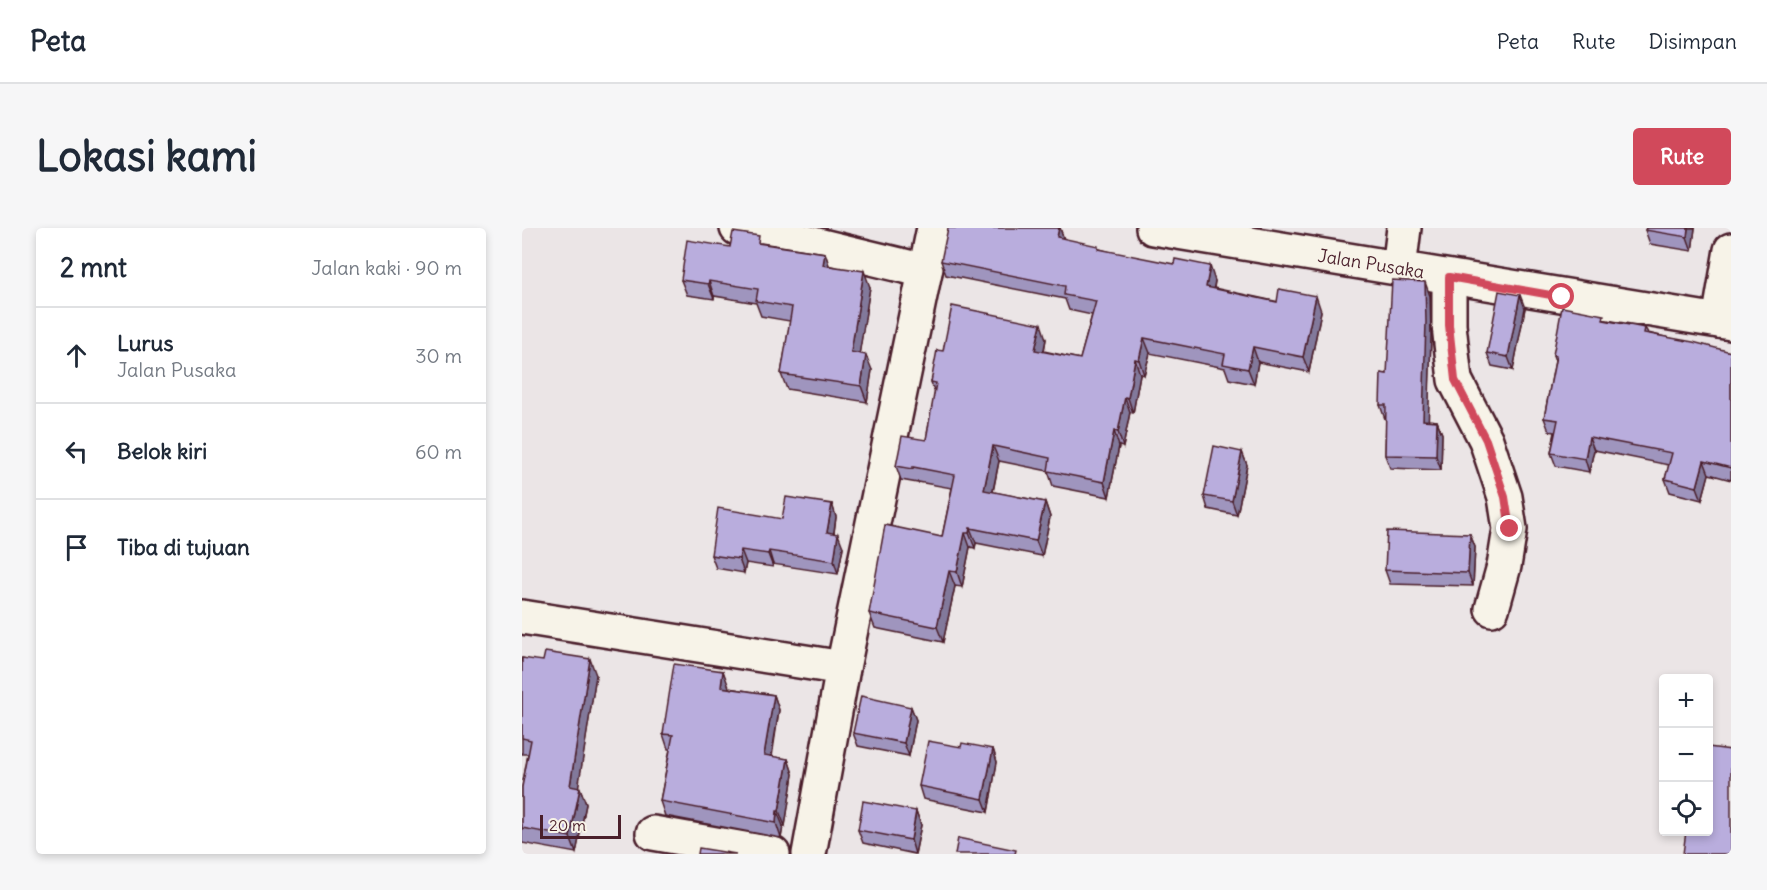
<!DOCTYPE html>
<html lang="id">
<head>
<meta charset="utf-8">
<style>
  :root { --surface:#fff; --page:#f6f6f7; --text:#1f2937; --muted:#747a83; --line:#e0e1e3; --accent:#d1495b }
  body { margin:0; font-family:Delius,sans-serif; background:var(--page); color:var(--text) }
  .controls { position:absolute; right:18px; bottom:18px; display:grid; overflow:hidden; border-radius:6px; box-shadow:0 3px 9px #0003 }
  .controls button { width:54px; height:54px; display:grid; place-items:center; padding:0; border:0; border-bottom:2px solid var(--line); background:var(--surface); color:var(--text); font:30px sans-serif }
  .scale { position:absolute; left:18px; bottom:15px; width:81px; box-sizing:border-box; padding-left:6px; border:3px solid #4a1f2b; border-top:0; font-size:16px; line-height:21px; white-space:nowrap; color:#4a1f2b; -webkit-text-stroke:4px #f7f3e8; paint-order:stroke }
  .stop { position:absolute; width:18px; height:18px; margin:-14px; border:4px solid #d1495b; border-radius:50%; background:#fff }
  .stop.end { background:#d1495b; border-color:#fff; box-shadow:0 2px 6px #0008 }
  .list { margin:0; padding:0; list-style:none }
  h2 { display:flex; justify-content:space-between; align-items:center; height:78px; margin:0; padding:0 24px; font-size:26px }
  h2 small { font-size:20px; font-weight:400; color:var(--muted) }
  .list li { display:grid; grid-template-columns:39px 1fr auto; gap:18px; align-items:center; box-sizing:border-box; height:96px; padding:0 24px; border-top:2px solid var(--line) }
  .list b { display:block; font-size:22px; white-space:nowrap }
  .list p { margin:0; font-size:20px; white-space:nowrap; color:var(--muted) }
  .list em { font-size:20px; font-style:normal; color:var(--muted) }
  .icon { flex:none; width:33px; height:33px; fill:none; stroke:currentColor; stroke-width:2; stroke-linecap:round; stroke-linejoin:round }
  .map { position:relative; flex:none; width:1209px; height:626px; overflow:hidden; border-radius:6px }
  header { display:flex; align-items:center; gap:36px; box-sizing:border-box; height:84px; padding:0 30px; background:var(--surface); border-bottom:2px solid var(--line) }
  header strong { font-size:28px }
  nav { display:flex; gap:33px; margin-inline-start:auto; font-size:21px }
  .intro { display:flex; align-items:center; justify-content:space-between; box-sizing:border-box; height:144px; padding:0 36px }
  h1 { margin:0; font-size:42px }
  .button { padding:15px 27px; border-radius:6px; background:var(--accent); color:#fff; font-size:21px; font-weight:700 }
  main { display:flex; gap:36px; padding:0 36px }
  aside { flex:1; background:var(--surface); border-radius:6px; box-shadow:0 3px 9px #0003 }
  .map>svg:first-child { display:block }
</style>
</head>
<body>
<header>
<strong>Peta</strong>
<nav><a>Peta</a><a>Rute</a><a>Disimpan</a></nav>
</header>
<div class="intro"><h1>Lokasi kami</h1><a class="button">Rute</a></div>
<main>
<aside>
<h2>2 mnt<small>Jalan kaki · 90 m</small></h2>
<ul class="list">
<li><svg class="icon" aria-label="ahead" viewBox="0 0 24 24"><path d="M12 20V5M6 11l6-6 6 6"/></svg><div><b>Lurus</b><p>Jalan Pusaka</p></div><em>30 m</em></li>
<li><svg class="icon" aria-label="left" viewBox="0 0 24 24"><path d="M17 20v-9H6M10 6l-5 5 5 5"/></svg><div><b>Belok kiri</b></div><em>60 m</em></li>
<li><svg class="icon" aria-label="arrive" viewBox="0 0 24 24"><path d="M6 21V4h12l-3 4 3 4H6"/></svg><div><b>Tiba di tujuan</b></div></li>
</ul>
</aside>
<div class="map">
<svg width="1209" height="626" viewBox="0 0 1209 626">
  <rect width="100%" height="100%" fill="#ebe5e6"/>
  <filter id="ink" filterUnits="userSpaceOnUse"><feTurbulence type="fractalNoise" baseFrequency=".0167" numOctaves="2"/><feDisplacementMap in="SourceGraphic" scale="12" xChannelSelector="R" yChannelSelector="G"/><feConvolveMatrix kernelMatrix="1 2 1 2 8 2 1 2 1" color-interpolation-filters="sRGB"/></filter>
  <g filter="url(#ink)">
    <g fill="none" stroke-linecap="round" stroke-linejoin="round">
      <defs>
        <g id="minor">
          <path d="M 215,0 L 246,5 L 403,43"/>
          <path d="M 631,0 L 1209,95"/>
          <path d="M 877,41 L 882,0"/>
          <path d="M 927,49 L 927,97 L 933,152 L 964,212 L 983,269 L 988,301 L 982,338 L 970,381"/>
          <path d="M 1197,93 L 1209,22"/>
          <path d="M 0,389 L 321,440 L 412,0"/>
          <path d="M 131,605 L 251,626"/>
          <path d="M 287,626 L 321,440"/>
        </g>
      </defs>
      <use href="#minor" stroke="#4a1f2b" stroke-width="38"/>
      <use href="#minor" stroke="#f7f3e8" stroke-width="33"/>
    </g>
    <g fill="#9f95be" stroke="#4a1f2b" stroke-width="1.5">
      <path d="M 538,0 L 542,11 L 693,53 L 692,60 L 799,83 L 787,144 L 736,134 L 732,156 L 707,151 L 703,140 L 628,125 L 622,147 L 618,146 L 611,185 L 608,184 L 601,219 L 597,218 L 587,269 L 531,258 L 526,243 L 477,233 L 471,264 L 523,274 L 528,289 L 520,328 L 454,315 L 453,320 L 448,319 L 440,359 L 433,358 L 421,414 L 353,400 L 347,385 L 420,309 L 430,260 L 396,254 L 396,255 L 379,252 L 374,238 L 404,212 L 413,165 L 409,154 L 421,123 L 524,111 L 522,123 L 558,131 L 570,87 L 547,82 L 543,71 L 424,47 L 419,33 Z"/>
      <path d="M 1173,0 L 1170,23 L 1128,16 L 1123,2 Z"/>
      <path d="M 239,15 L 303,25 L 307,38 L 348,59 L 337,126 L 350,142 L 345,174 L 265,161 L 259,146 L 268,93 L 239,88 L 234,75 L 192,68 L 192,71 L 165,67 L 159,52 L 208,19 Z"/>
      <path d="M 908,68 L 909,108 L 906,192 L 915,193 L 920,206 L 919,242 L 868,240 L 863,227 L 864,191 L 863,191 L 858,177 Z"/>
      <path d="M 1003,80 L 991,142 L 970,138 L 965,125 Z"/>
      <path d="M 1084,92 L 1123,100 L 1126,105 L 1209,124 L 1209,252 L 1187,246 L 1180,272 L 1148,264 L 1143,251 L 1147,237 L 1072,222 L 1067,244 L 1034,238 L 1029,225 L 1033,204 L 1027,203 L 1022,190 L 1033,133 L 1031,127 Z"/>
      <path d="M 720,224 L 725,237 L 715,287 L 686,281 L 682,268 Z"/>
      <path d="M 310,276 L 314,289 L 312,305 L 321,319 L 316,346 L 251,336 L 251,339 L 224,335 L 222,345 L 194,340 L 189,327 L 260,291 Z"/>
      <path d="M 948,306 L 953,319 L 951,358 L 868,356 L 863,342 Z"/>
      <path d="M 0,430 L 74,447 L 56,559 L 58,560 L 64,576 L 54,625 L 0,615 L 0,559 L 6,526 L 0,526 Z"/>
      <path d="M 201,443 L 206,460 L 252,467 L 257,482 L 250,529 L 266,531 L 271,546 L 263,598 L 261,598 L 259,610 L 143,588 L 138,573 L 148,521 L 146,521 L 141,506 Z"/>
      <path d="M 389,479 L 394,492 L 387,528 L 336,518 L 331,505 Z"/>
      <path d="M 439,519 L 471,521 L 475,534 L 466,584 L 401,571 L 397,558 Z"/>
      <path d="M 394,583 L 399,597 L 393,626 L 341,615 L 336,602 Z"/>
    </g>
    <g fill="#82799b" stroke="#4a1f2b" stroke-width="1.5">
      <path d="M 537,0 L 538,0 L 542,13 L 535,9 Z"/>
      <path d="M 1166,0 L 1173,0 L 1170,23 L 1165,9 Z"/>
      <path d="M 303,25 L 308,40 L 301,37 Z"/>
      <path d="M 688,38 L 693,53 L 689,73 L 684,59 Z"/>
      <path d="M 342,43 L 348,59 L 335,140 L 329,124 Z"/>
      <path d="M 187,53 L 192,68 L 192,71 L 186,56 Z"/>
      <path d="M 903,54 L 908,68 L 909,108 L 906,206 L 901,192 Z"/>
      <path d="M 998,67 L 1003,80 L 991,142 L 986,129 Z"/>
      <path d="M 794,68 L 799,83 L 787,144 L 781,129 Z"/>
      <path d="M 519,96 L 524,111 L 519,137 L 513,122 Z"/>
      <path d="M 622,110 L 628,125 L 622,147 L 617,132 Z"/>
      <path d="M 731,119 L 736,134 L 732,156 L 726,141 Z"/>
      <path d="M 344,127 L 350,142 L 345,174 L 339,158 Z"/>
      <path d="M 613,131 L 618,146 L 611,185 L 606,170 Z"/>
      <path d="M 603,169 L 608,184 L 601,219 L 596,204 Z"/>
      <path d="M 915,193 L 920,206 L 919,242 L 914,228 Z"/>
      <path d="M 592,203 L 597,218 L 587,269 L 582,254 Z"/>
      <path d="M 1067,209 L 1072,222 L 1067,244 L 1063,231 Z"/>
      <path d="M 471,218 L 477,233 L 468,277 L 462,262 Z"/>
      <path d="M 720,224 L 725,237 L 715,287 L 710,273 Z"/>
      <path d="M 1182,233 L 1187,246 L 1180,272 L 1175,259 Z"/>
      <path d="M 523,274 L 528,289 L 520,328 L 514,313 Z"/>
      <path d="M 310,276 L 314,289 L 310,317 L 305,304 Z"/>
      <path d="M 448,300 L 454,315 L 453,320 L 447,305 Z"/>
      <path d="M 443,305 L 448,319 L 440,359 L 435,344 Z"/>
      <path d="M 316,306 L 321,319 L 316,346 L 312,333 Z"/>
      <path d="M 948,306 L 953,319 L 951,358 L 946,345 Z"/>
      <path d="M 219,322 L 224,335 L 222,345 L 217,331 Z"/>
      <path d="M 247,323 L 251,336 L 251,339 L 246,326 Z"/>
      <path d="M 427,343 L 433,358 L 421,414 L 415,399 Z"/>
      <path d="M 68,431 L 74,447 L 54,574 L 48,558 Z"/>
      <path d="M 201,443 L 207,459 L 204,474 L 199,459 Z"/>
      <path d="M 252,467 L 257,482 L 247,542 L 242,527 Z"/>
      <path d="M 389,479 L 394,492 L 387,528 L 382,515 Z"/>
      <path d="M 471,521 L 475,534 L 466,584 L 461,571 Z"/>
      <path d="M 266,531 L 271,546 L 263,598 L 257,583 Z"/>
      <path d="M 58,560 L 64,576 L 54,625 L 48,609 Z"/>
      <path d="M 255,583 L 261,598 L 259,610 L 254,595 Z"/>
      <path d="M 394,583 L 399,597 L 393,626 L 389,612 Z"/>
    </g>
    <g fill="#b9addd" stroke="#4a1f2b" stroke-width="1.5">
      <path d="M 426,0 L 537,0 L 535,9 L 576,18 L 576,21 L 652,36 L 653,31 L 688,38 L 684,59 L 755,74 L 757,61 L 794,68 L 781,129 L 731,119 L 726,141 L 701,136 L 703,126 L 622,110 L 617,132 L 613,131 L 606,170 L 603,169 L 596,204 L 592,203 L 582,254 L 526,243 L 528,230 L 471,218 L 462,262 L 523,274 L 514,313 L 448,300 L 447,305 L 443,305 L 435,344 L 427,343 L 415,399 L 347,385 L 363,297 L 420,309 L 433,247 L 391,239 L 391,241 L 374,238 L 380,208 L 404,212 L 414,155 L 409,154 L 415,122 L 421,123 L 430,78 L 519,96 L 513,122 L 558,131 L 574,73 L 542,67 L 543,58 L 419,33 Z"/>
      <path d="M 1124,0 L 1166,0 L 1165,9 L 1123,2 Z"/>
      <path d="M 211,4 L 237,8 L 236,15 L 303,25 L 301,37 L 342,43 L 329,124 L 344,127 L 339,158 L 259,146 L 270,79 L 234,73 L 236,61 L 187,53 L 186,56 L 159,52 L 165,12 L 208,19 Z"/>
      <path d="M 870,52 L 903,54 L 904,94 L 901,192 L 915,193 L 914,228 L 863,227 L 864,177 L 858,177 L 859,145 L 865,146 Z"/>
      <path d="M 977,63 L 998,67 L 986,129 L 965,125 Z"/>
      <path d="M 1040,79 L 1082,87 L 1081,92 L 1123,100 L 1122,105 L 1171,114 L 1209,124 L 1209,240 L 1182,233 L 1175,259 L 1143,251 L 1150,225 L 1067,209 L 1063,231 L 1029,225 L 1036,192 L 1022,190 L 1034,128 L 1031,127 Z"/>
      <path d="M 692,218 L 720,224 L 710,273 L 682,268 Z"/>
      <path d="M 264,269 L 310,276 L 305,304 L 316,306 L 312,333 L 247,323 L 246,326 L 219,322 L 217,331 L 189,327 L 196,280 L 260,291 Z"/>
      <path d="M 865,303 L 948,306 L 946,345 L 863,342 Z"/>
      <path d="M 23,424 L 68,431 L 48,558 L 58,560 L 48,609 L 0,600 L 0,559 L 9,512 L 0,510 L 0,430 L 21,433 Z"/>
      <path d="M 152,436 L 201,443 L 199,459 L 252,467 L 242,527 L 266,531 L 257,583 L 255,583 L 254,595 L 138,573 L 151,507 L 141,506 Z"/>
      <path d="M 339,468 L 389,479 L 382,515 L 331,505 Z"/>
      <path d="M 406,513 L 439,519 L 440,515 L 471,521 L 461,571 L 397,558 Z"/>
      <path d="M 1186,519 L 1209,522 L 1209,626 L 1161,626 L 1164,603 L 1186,603 Z"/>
      <path d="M 341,573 L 394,583 L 389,612 L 336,602 Z"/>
      <path d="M 436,610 L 494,622 L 493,626 L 433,626 Z"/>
      <path d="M 177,620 L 214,626 L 176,626 Z"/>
    </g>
  </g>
  <g fill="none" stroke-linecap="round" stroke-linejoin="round" filter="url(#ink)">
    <path stroke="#d1495b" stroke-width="8" d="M 988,301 L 983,269 L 964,212 L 933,152 L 927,97 L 927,49 L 1040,69"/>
  </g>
  <g text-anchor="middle" stroke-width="4.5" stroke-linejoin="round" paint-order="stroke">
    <g font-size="18" fill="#4a1f2b" stroke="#f7f3e8">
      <text transform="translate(849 36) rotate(9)" y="6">Jalan Pusaka</text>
    </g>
  </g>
</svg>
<div class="controls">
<button>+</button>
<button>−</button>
<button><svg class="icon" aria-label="locate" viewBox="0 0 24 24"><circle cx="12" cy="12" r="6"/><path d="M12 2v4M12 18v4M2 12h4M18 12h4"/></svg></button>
</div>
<div class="scale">20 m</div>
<div class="stop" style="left:1040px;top:69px"></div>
<div class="stop end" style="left:988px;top:301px"></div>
</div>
</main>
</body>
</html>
